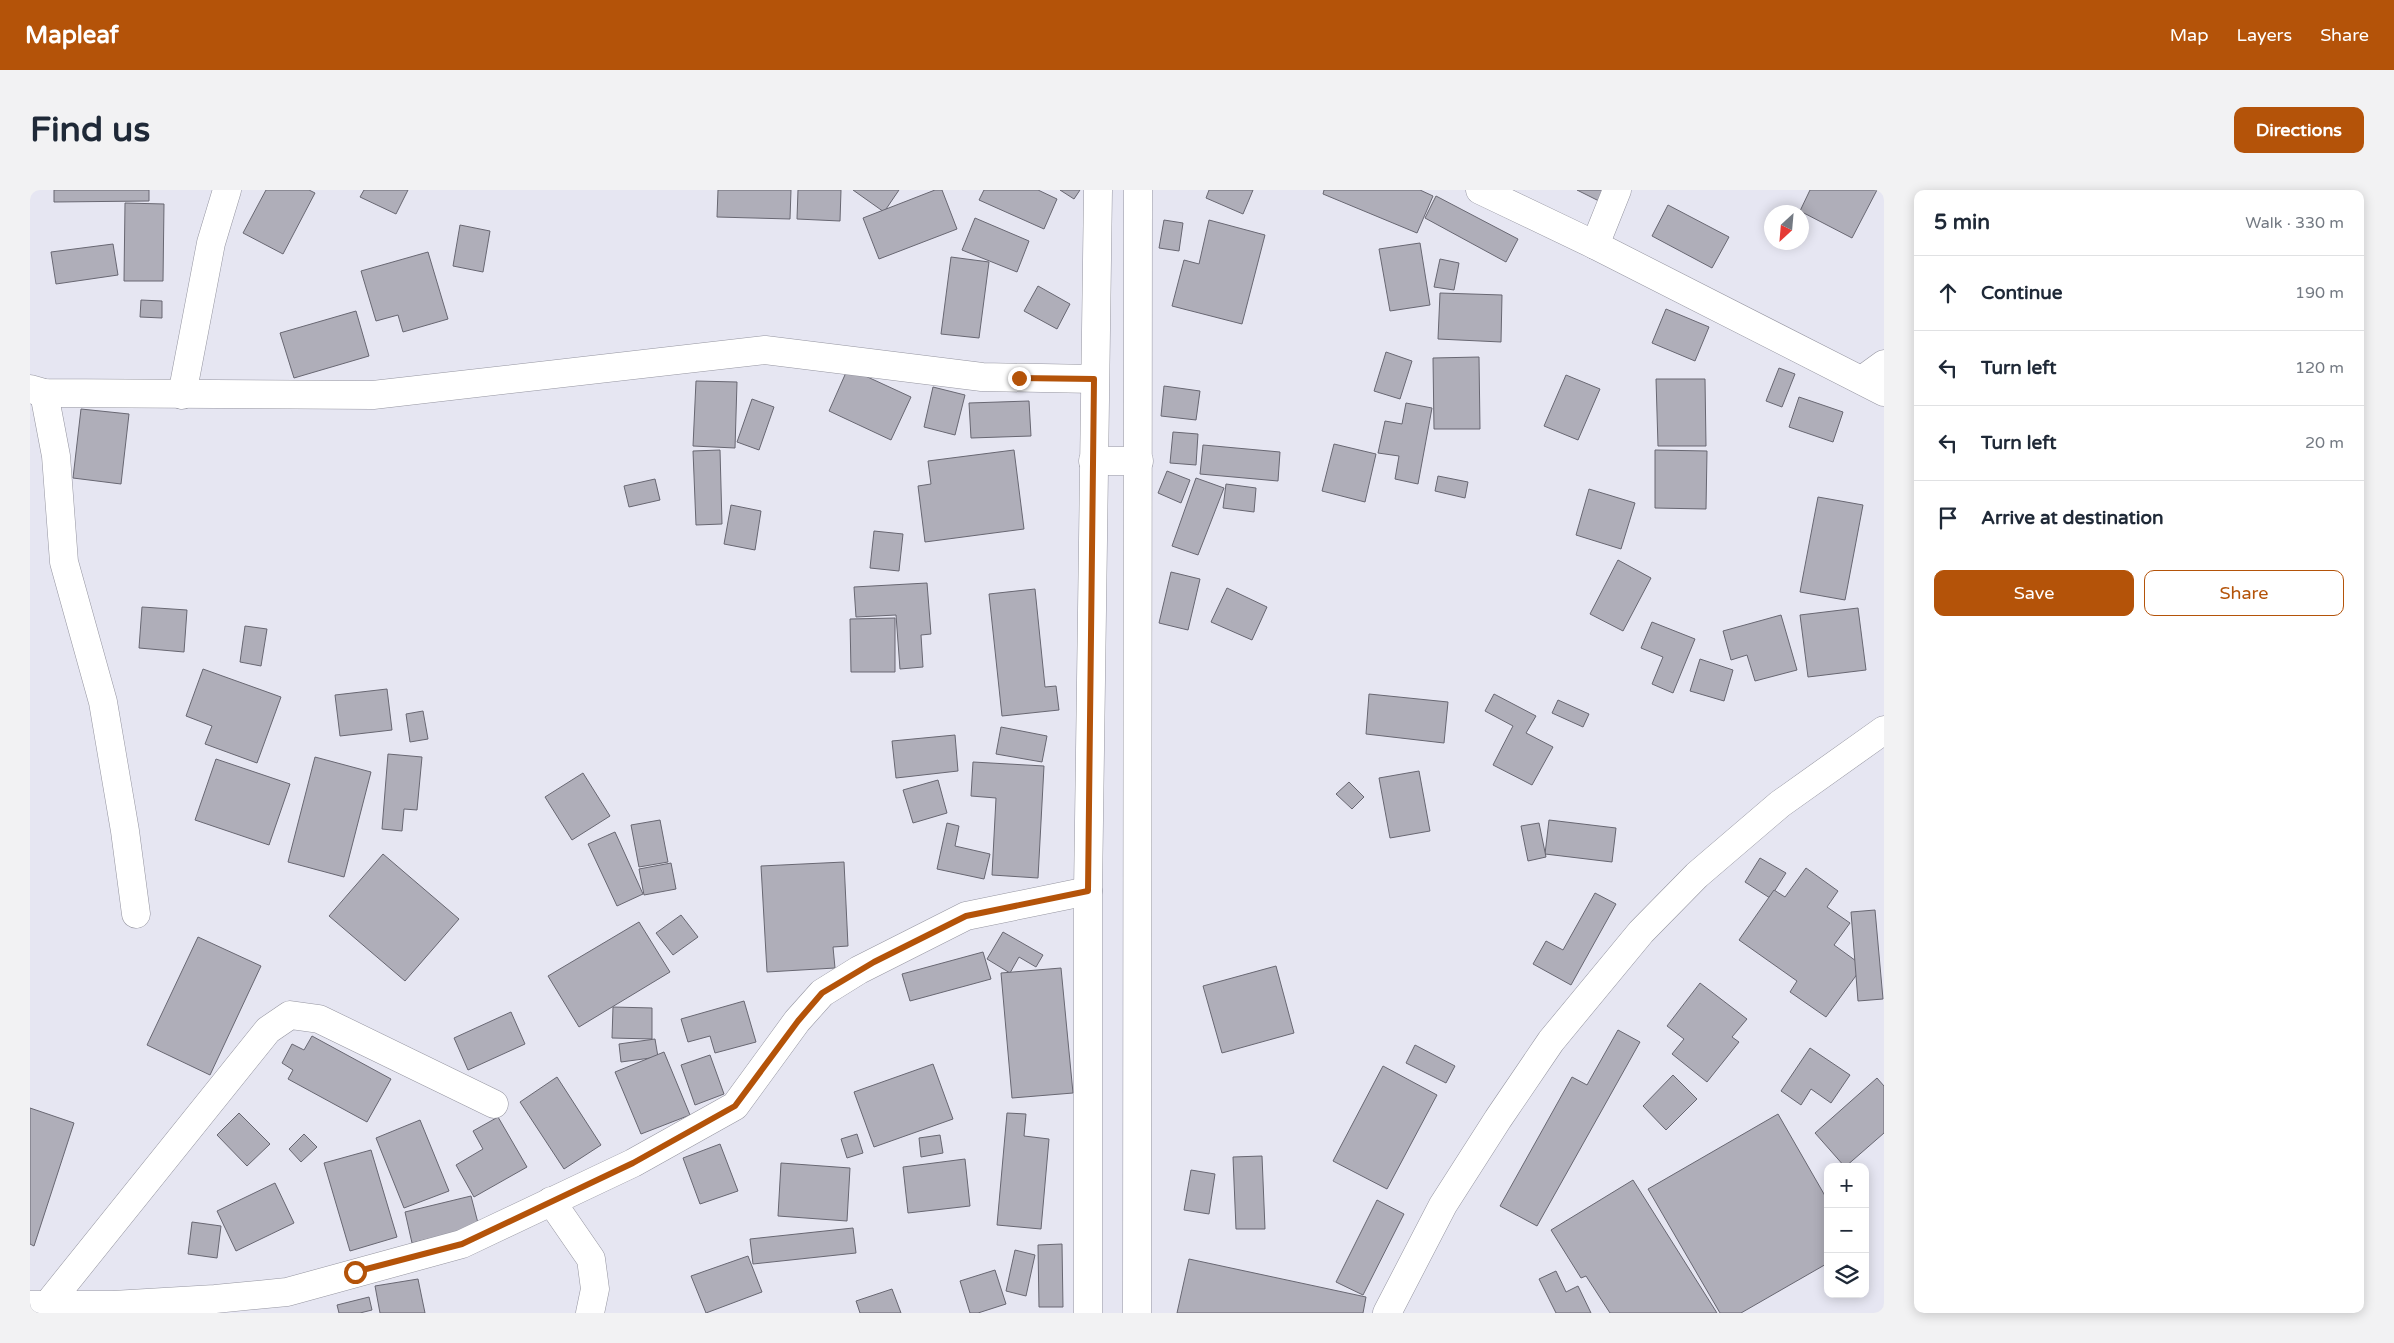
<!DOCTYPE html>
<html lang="en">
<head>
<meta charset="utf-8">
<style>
  :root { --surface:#fff; --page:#f2f2f3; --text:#1f2937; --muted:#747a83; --line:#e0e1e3; --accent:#b45309 }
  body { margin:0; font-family:"Varela Round",sans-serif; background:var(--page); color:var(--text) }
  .controls { position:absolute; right:15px; bottom:15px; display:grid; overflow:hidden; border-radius:10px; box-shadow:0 2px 12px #0003 }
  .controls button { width:45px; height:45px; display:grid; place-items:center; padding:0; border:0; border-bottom:1px solid var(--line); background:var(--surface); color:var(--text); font:25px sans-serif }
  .compass { position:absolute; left:1734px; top:15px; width:45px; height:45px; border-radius:50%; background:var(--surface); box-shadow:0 2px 12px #0003; rotate:206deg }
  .stop { position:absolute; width:15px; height:15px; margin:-11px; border:4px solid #b45309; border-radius:50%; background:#fff }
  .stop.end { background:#b45309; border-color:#fff; box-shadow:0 1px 5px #0008 }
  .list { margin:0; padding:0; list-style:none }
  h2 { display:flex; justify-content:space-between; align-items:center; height:65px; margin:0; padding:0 20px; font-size:21px }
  h2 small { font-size:16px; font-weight:400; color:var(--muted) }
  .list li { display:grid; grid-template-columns:32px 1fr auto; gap:15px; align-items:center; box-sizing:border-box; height:75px; padding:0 20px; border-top:1px solid var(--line) }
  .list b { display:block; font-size:19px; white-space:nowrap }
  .list em { font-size:16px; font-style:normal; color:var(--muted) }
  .actions { display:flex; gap:10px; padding:15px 20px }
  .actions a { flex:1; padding:11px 0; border:1px solid var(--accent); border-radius:10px; text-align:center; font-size:18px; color:var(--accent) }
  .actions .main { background:var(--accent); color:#fff }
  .icon { flex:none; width:28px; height:28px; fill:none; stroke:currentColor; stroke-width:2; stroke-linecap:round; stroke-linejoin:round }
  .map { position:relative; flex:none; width:1854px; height:1123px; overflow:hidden; border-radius:10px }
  header { display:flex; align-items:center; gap:30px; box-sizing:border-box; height:70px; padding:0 25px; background:var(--accent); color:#fff }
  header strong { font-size:24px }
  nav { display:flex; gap:28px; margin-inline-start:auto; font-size:18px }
  .intro { display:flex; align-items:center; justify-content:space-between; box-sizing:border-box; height:120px; padding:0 30px }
  h1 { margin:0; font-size:35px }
  .button { padding:12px 22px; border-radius:10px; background:var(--accent); color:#fff; font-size:18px; font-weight:700 }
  main { display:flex; gap:30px; padding:0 30px }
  aside { flex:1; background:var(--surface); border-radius:10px; box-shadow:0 2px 12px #0003 }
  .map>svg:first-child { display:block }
</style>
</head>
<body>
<header>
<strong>Mapleaf</strong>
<nav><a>Map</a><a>Layers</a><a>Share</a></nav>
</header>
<div class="intro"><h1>Find us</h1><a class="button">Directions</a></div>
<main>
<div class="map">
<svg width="1854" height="1123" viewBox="0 0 1854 1123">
  <rect width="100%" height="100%" fill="#e6e6f2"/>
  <g fill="#afaeb9" stroke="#686772">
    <path d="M 24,0 L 119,0 L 119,11 L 24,12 Z"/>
    <path d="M 236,0 L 279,0 L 285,3 L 253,64 L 213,43 Z"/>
    <path d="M 334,0 L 378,0 L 366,24 L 330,7 Z"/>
    <path d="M 688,0 L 761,0 L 760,29 L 687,27 Z"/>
    <path d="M 768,0 L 811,0 L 810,31 L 767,29 Z"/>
    <path d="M 823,0 L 869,0 L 854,22 Z"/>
    <path d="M 905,0 L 912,0 L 927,39 L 849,69 L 833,28 Z"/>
    <path d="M 954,0 L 1008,0 L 1027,9 L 1014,39 L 949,10 Z"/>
    <path d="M 1030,0 L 1050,0 L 1044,9 Z"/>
    <path d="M 1179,0 L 1223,0 L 1213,24 L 1176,8 Z"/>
    <path d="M 1294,0 L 1390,0 L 1403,6 L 1387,43 L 1293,4 Z"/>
    <path d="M 1547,0 L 1575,0 L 1569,11 Z"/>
    <path d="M 1780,0 L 1847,0 L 1822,48 L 1770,21 Z"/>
    <path d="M 1406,6 L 1488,49 L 1476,72 L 1395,28 Z"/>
    <path d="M 95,13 L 134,14 L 133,91 L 94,91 Z"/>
    <path d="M 1638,15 L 1699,47 L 1682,78 L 1622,46 Z"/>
    <path d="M 945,28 L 999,51 L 987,82 L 932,60 Z"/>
    <path d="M 1134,30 L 1153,33 L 1149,61 L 1129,58 Z"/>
    <path d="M 1179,30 L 1235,45 L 1212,134 L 1142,116 L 1154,70 L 1169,74 Z"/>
    <path d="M 430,35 L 460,41 L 453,82 L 423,76 Z"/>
    <path d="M 1390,53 L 1400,115 L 1360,121 L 1349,59 Z"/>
    <path d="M 83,54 L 88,85 L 26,94 L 21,62 Z"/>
    <path d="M 398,62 L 418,129 L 373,142 L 368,125 L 346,131 L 331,81 Z"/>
    <path d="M 921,67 L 959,72 L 949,148 L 911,144 Z"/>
    <path d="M 1410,69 L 1429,73 L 1424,100 L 1404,97 Z"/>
    <path d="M 1008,96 L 1040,114 L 1027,139 L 994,121 Z"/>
    <path d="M 1410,103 L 1472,105 L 1471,152 L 1408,149 Z"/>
    <path d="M 111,110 L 132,111 L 132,128 L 110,127 Z"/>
    <path d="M 1636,119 L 1679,137 L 1665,171 L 1622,153 Z"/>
    <path d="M 326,121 L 339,166 L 264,188 L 250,143 Z"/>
    <path d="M 1356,162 L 1382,171 L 1370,209 L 1344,201 Z"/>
    <path d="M 1449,167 L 1450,239 L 1404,239 L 1403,168 Z"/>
    <path d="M 818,178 L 881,207 L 861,250 L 799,221 Z"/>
    <path d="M 1749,178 L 1765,184 L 1752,217 L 1736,211 Z"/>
    <path d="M 1536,185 L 1570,199 L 1548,250 L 1514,236 Z"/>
    <path d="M 1626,189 L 1675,189 L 1676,256 L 1628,256 Z"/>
    <path d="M 666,191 L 707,192 L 705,258 L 663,256 Z"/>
    <path d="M 1134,196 L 1170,201 L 1166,230 L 1131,226 Z"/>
    <path d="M 903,197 L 935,205 L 925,245 L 894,237 Z"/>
    <path d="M 1769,207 L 1813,222 L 1803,252 L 1759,237 Z"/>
    <path d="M 722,209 L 744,217 L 729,260 L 707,252 Z"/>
    <path d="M 999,211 L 1001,246 L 941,248 L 939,213 Z"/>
    <path d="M 1376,213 L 1402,218 L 1388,294 L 1365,289 L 1369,266 L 1348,263 L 1355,231 L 1372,234 Z"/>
    <path d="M 51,219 L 99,224 L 91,294 L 43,288 Z"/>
    <path d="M 1143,242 L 1168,244 L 1166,275 L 1140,273 Z"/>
    <path d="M 1304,254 L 1346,264 L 1335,312 L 1292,301 Z"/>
    <path d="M 1173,255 L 1250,262 L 1248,291 L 1170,284 Z"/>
    <path d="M 690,260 L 692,334 L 666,335 L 663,261 Z"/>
    <path d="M 984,260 L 994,339 L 895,352 L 888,296 L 901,294 L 898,271 Z"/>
    <path d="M 1625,260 L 1677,261 L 1676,319 L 1625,318 Z"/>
    <path d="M 1137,281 L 1160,290 L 1151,313 L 1128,303 Z"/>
    <path d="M 1408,286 L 1438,292 L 1435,308 L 1405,301 Z"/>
    <path d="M 1166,288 L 1194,298 L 1168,365 L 1142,356 Z"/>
    <path d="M 625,289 L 630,310 L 599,317 L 594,296 Z"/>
    <path d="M 1196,294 L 1226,298 L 1224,322 L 1193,318 Z"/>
    <path d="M 1559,299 L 1605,313 L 1591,359 L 1546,345 Z"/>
    <path d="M 1788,307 L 1833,315 L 1815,410 L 1770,402 Z"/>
    <path d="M 701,315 L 731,321 L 725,360 L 694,354 Z"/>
    <path d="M 844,341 L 873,344 L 869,381 L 840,378 Z"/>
    <path d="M 1588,370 L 1621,388 L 1593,441 L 1560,424 Z"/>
    <path d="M 1141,382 L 1170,389 L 1158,440 L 1129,433 Z"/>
    <path d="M 897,393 L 901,444 L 891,445 L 893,477 L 870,479 L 866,425 L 826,427 L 824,397 Z"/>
    <path d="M 1197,398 L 1237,417 L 1222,450 L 1181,432 Z"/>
    <path d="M 1005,399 L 1015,497 L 1026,496 L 1029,520 L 972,526 L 959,404 Z"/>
    <path d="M 112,417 L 157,420 L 154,462 L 109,458 Z"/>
    <path d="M 1828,418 L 1836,480 L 1778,487 L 1770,425 Z"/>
    <path d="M 1751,425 L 1767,480 L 1725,491 L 1717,465 L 1701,470 L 1693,441 Z"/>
    <path d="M 865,428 L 865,482 L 821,482 L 820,429 Z"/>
    <path d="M 1622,432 L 1665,449 L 1643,503 L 1622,494 L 1633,467 L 1611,458 Z"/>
    <path d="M 215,436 L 237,439 L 231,476 L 210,472 Z"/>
    <path d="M 1670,469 L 1703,480 L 1694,511 L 1660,501 Z"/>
    <path d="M 173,479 L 251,507 L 227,573 L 175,554 L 182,536 L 156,526 Z"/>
    <path d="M 357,499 L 362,540 L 310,546 L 305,505 Z"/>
    <path d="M 1339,504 L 1418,512 L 1414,553 L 1336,544 Z"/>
    <path d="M 1464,504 L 1506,526 L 1496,543 L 1523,557 L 1502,595 L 1463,575 L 1483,536 L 1455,521 Z"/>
    <path d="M 1528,510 L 1559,524 L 1553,537 L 1522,523 Z"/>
    <path d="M 393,521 L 398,549 L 380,552 L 376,524 Z"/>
    <path d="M 971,537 L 1017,546 L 1012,572 L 966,564 Z"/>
    <path d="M 925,545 L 928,581 L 866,588 L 862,551 Z"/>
    <path d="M 358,564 L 392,567 L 387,620 L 374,619 L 372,641 L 352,639 Z"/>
    <path d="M 285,567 L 341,582 L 314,687 L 258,672 Z"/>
    <path d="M 186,569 L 260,594 L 239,655 L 165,630 Z"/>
    <path d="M 943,572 L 1014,576 L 1008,688 L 962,685 L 966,608 L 941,606 Z"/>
    <path d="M 1389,581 L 1400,641 L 1360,648 L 1349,588 Z"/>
    <path d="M 553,583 L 580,626 L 542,650 L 515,607 Z"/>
    <path d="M 908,590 L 917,623 L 883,633 L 873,600 Z"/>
    <path d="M 1319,592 L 1334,607 L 1322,619 L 1306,604 Z"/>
    <path d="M 630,630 L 638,672 L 609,677 L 601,635 Z"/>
    <path d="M 1519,630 L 1586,638 L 1582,672 L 1515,664 Z"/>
    <path d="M 917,633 L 929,636 L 925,656 L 960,664 L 954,689 L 907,679 Z"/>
    <path d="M 1509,633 L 1516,667 L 1498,671 L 1491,636 Z"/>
    <path d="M 585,642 L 613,704 L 587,716 L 558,654 Z"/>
    <path d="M 353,664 L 429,729 L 375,791 L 299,726 Z"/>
    <path d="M 1730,668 L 1756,683 L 1740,708 L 1715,692 Z"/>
    <path d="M 814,672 L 818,756 L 803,757 L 805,778 L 737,782 L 731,676 Z"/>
    <path d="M 641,673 L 646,699 L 614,705 L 609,679 Z"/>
    <path d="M 1776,678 L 1808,701 L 1797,717 L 1820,733 L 1804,755 L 1833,776 L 1796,827 L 1760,802 L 1767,791 L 1709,750 L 1744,700 L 1755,707 Z"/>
    <path d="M 1565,703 L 1586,714 L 1541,795 L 1503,774 L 1516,751 L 1533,760 Z"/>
    <path d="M 1845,720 L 1853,809 L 1828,811 L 1821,722 Z"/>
    <path d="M 651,725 L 668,747 L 643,765 L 626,743 Z"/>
    <path d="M 609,732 L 640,782 L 549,837 L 518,786 Z"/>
    <path d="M 973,742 L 1013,765 L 1006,777 L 989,767 L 980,783 L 957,769 Z"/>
    <path d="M 168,747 L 231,776 L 180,885 L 117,855 Z"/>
    <path d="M 953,762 L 961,789 L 880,811 L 872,784 Z"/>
    <path d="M 1246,776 L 1264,843 L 1192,863 L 1173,796 Z"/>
    <path d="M 1031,778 L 1043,903 L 982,908 L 971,783 Z"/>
    <path d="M 1670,793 L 1717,829 L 1702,847 L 1709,852 L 1677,892 L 1642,864 L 1654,849 L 1637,836 Z"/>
    <path d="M 714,811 L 726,852 L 685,863 L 680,846 L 658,852 L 651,829 Z"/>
    <path d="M 583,817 L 622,818 L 622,849 L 582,848 Z"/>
    <path d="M 481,822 L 495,854 L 438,880 L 424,848 Z"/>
    <path d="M 1588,840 L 1610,852 L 1507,1036 L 1470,1016 L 1542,887 L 1557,895 Z"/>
    <path d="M 282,846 L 361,889 L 337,932 L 258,889 L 263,880 L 252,873 L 262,854 L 274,860 Z"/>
    <path d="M 625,849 L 628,867 L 591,872 L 589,854 Z"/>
    <path d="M 1385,855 L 1425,876 L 1416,893 L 1376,873 Z"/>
    <path d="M 1780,858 L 1820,885 L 1801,913 L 1781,899 L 1771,915 L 1751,901 Z"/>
    <path d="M 634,862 L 660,925 L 611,944 L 585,882 Z"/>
    <path d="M 680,865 L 694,904 L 665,915 L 651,875 Z"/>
    <path d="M 903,874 L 923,929 L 844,957 L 824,902 Z"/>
    <path d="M 1353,876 L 1407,905 L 1357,999 L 1303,971 Z"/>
    <path d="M 1643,885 L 1667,909 L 1636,940 L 1613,916 Z"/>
    <path d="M 527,887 L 571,955 L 534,979 L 490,912 Z"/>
    <path d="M 1847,888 L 1854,896 L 1854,943 L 1815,977 L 1785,943 Z"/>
    <path d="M 0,918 L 44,933 L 4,1056 L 0,1054 Z"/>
    <path d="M 209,923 L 240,954 L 217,976 L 187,945 Z"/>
    <path d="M 977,923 L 996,924 L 994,946 L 1019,949 L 1011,1039 L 967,1035 Z"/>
    <path d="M 1748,924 L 1798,1011 L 1798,1041 L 1795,1043 L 1798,1048 L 1798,1073 L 1711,1123 L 1690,1123 L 1618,999 Z"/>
    <path d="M 468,927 L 497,977 L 444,1007 L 426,975 L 453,959 L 443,941 Z"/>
    <path d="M 390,930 L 419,1001 L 374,1018 L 346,948 Z"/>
    <path d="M 274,944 L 287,957 L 271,972 L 259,959 Z"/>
    <path d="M 827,944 L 833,963 L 817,968 L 811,949 Z"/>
    <path d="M 910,945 L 913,963 L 891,967 L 889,948 Z"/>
    <path d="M 690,954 L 708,1001 L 670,1014 L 653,968 Z"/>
    <path d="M 341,960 L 367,1047 L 320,1061 L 294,973 Z"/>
    <path d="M 1232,966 L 1235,1039 L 1206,1039 L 1203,967 Z"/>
    <path d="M 935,969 L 940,1016 L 878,1023 L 873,977 Z"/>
    <path d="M 751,973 L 820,978 L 817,1031 L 748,1026 Z"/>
    <path d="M 1161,980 L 1185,984 L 1179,1024 L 1154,1020 Z"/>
    <path d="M 1603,990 L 1687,1123 L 1580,1123 L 1556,1086 L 1551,1088 L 1521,1040 Z"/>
    <path d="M 245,993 L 264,1033 L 206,1061 L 187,1021 Z"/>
    <path d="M 441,1006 L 449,1037 L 382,1053 L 375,1022 Z"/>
    <path d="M 1347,1010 L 1374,1024 L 1333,1105 L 1306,1092 Z"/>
    <path d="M 162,1032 L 191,1036 L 187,1068 L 158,1064 Z"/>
    <path d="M 823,1038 L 826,1063 L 723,1074 L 720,1049 Z"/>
    <path d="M 1032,1054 L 1033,1117 L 1009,1117 L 1008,1055 Z"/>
    <path d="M 985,1060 L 1005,1065 L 996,1106 L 976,1101 Z"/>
    <path d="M 718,1066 L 732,1102 L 676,1123 L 661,1086 Z"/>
    <path d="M 1159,1069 L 1336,1107 L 1333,1123 L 1147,1123 Z"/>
    <path d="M 965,1080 L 976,1114 L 948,1123 L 940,1123 L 930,1091 Z"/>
    <path d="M 1526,1081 L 1536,1102 L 1548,1096 L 1561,1123 L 1526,1123 L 1509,1089 Z"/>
    <path d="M 388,1089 L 395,1123 L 350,1123 L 345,1096 Z"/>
    <path d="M 862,1099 L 871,1123 L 830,1123 L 826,1111 Z"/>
    <path d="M 339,1107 L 342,1120 L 330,1123 L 309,1123 L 307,1115 Z"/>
  </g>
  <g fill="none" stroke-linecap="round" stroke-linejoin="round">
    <defs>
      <g id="minor">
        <path d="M 1450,0 L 1565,55 L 1854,202"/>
        <path d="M 1565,55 L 1587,0"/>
        <path d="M 1832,190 L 1854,174"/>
        <path d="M 0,199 L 14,203 L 343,205 L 735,160 L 952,187 L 1064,189"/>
        <path d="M 14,203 L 26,266 L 34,372 L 73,512 L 95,641 L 106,724"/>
        <path d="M 152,205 L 181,53 L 197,0"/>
        <path d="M 521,1011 L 561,1069 L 565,1099 L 560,1123"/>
        <path d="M 18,1114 L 238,840 L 260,825 L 289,829 L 464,914"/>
        <path d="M 0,1115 L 83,1115 L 185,1109 L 257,1102 L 432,1054 L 603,973 L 705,916 L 767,831 L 792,803 L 829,780 L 936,726 L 1058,701"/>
        <path d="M 1357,1123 L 1413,1015 L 1468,929 L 1521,851 L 1611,742 L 1667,685 L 1750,614 L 1854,540"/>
      </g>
      <g id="major">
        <path d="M 1063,271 L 1109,271"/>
        <path d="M 1058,1123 L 1058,701 L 1068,0"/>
        <path d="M 1107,1123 L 1108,0"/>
      </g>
    </defs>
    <use href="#minor" stroke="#9595a0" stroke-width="29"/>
    <use href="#major" stroke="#9595a0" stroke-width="29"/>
    <use href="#minor" stroke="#fff" stroke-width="28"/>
    <use href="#major" stroke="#fff" stroke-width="28"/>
  </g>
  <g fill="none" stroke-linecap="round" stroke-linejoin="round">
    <path stroke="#b45309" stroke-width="6" d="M 325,1082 L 432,1054 L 603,973 L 705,916 L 768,831 L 792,803 L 844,772 L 936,726 L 1058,701 L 1064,189 L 989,188"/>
  </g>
</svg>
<div class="controls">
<button>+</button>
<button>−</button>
<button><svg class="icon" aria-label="layers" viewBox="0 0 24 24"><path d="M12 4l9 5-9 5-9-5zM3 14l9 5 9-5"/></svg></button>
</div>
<svg class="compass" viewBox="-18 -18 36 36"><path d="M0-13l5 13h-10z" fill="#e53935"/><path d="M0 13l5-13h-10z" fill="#747a83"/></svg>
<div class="stop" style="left:325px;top:1082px"></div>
<div class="stop end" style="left:989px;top:188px"></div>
</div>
<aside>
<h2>5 min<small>Walk · 330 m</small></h2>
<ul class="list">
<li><svg class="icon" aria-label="ahead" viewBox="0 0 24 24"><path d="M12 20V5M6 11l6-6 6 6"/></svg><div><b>Continue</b></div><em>190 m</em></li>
<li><svg class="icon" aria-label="left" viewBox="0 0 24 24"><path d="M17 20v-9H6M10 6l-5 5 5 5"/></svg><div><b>Turn left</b></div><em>120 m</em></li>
<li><svg class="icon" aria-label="left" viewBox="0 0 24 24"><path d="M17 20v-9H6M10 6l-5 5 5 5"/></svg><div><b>Turn left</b></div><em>20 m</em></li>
<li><svg class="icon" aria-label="arrive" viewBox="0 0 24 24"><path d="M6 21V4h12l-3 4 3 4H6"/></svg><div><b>Arrive at destination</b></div></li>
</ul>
<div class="actions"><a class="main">Save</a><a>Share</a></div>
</aside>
</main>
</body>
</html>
